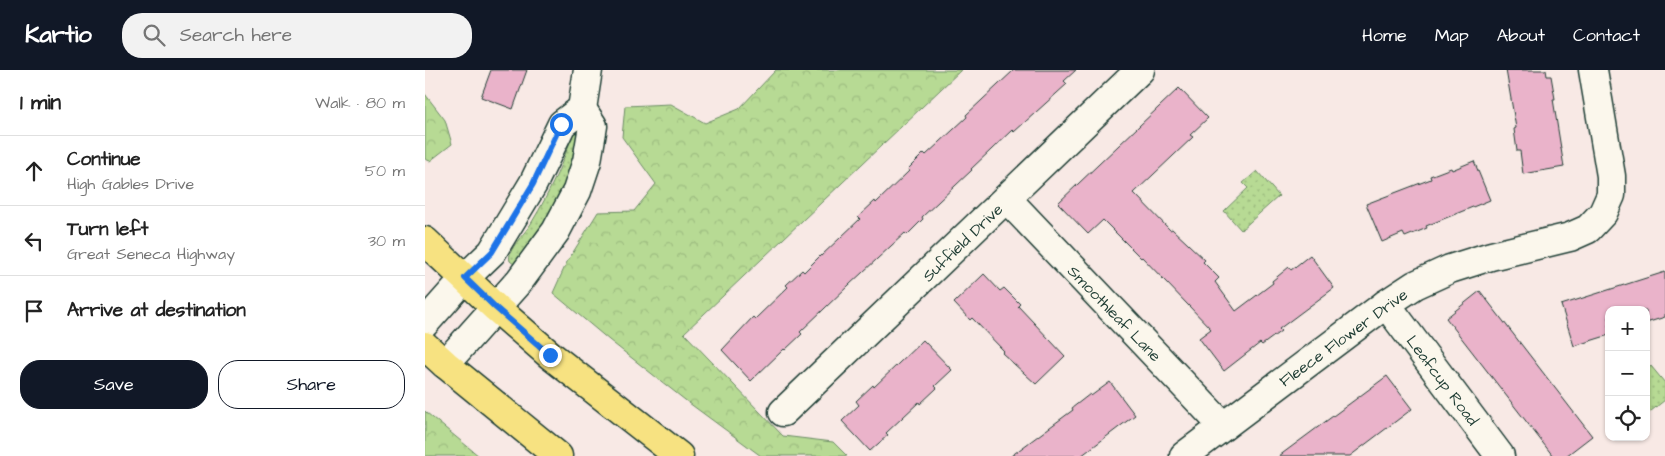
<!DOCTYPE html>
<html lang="en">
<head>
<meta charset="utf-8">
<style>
  :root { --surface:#fff; --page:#f2f2f2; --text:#222; --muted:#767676; --line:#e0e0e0; --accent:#111827 }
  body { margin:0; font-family:"Architects Daughter",sans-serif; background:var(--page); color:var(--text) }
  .controls { position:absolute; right:15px; bottom:15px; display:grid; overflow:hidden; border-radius:10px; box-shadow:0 1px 4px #0004 }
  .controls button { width:45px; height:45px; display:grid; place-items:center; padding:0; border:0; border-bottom:1px solid var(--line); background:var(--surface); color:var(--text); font:25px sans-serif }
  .stop { position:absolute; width:15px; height:15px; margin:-11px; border:4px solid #1a73e8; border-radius:50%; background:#fff }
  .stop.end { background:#1a73e8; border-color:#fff; box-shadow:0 1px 5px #0008 }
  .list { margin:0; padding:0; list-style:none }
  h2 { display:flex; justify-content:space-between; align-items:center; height:65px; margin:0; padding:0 20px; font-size:21px }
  h2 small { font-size:16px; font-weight:400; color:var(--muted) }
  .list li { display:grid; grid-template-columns:32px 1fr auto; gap:15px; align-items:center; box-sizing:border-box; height:70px; padding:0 20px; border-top:1px solid var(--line) }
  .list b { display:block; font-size:19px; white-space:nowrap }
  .list p { margin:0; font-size:16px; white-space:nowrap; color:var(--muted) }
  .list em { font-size:16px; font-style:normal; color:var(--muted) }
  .actions { display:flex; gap:10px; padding:15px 20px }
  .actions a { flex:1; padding:11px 0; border:1px solid var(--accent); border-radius:20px; text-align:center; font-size:18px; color:var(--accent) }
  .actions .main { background:var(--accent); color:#fff }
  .icon { flex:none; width:28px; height:28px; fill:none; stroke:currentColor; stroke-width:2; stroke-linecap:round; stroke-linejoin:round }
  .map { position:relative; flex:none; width:1240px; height:386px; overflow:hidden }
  header { display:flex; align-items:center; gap:30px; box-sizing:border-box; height:70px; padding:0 25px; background:var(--accent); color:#fff }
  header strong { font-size:24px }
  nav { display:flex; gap:28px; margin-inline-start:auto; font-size:18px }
  .search { width:350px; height:45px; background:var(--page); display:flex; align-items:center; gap:12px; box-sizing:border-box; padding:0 18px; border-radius:20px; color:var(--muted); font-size:19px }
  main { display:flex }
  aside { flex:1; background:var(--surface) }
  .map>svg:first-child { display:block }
</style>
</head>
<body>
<header>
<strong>Kartio</strong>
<div class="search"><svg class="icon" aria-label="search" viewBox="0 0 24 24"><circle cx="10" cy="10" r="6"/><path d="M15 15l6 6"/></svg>Search here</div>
<nav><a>Home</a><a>Map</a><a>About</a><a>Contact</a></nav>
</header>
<main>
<aside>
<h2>1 min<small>Walk · 80 m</small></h2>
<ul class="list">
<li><svg class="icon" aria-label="ahead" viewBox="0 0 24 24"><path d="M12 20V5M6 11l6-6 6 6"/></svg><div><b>Continue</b><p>High Gables Drive</p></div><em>50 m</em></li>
<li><svg class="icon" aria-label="left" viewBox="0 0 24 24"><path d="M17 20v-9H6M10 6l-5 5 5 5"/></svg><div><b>Turn left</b><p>Great Seneca Highway</p></div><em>30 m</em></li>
<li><svg class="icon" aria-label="arrive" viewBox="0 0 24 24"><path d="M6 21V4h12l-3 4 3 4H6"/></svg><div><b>Arrive at destination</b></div></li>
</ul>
<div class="actions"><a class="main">Save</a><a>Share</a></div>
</aside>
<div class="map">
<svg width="1240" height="386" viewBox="0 0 1240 386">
  <defs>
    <pattern id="grass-dots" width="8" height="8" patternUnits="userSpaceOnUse" patternTransform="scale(1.25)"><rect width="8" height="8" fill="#b7da94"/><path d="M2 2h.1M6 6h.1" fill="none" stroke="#9dbc80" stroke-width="1.8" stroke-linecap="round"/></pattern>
    <pattern id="forest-crowns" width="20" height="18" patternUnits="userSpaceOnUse" patternTransform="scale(1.25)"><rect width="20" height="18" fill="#b7da94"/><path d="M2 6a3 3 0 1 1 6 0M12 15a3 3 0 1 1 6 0" fill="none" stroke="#9dbc80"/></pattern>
  </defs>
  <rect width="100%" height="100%" fill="#f8e9e5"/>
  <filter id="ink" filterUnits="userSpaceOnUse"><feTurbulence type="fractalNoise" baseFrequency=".02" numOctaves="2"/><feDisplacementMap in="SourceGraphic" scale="10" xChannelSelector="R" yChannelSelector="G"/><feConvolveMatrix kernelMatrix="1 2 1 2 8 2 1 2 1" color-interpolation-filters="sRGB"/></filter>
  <g filter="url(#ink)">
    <g fill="url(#grass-dots)" stroke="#6b8c64">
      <path d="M 158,51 L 143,116 L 124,153 L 90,195 L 85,191 C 81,180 101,163 107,152 C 126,121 140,87 152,53 Z"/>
      <path d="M 832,101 L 854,126 L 816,160 L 799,141 L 823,118 L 818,113 Z"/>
      <path d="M 1226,296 L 1240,313 L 1240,330 L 1221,345 L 1221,301 Z"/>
    </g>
    <g fill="url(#forest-crowns)" stroke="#6b8c64">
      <path d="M 351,0 L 536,0 L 259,263 L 358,366 L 408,372 L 422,386 L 336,386 L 260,330 L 184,270 L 128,223 L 142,192 L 173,142 L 209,141 L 231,114 L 197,67 L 200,36 L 246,34 L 280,53 L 314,39 Z"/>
      <path d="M 0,24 L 20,50 L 27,74 L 5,91 L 0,89 Z"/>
      <path d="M 0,341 L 2,343 L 54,386 L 0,386 Z"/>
    </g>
    <g fill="#eab3ca" stroke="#1f3d34">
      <path d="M 66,0 L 102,0 L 88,39 L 56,27 Z"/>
      <path d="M 589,0 L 651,0 L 639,11 L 642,14 L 589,62 L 587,60 L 546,99 L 547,100 L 497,147 L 498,149 L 482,165 L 480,163 L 424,215 L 375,262 L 377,264 L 360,280 L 359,279 L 326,311 L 297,280 L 328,247 L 330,249 L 363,217 L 361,215 L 377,200 L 379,202 L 396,185 L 396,186 L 435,149 L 433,147 L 450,131 L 451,133 L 484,101 L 483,99 L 499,83 L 501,85 L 542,47 L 541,45 Z"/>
      <path d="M 1081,0 L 1121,0 L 1122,6 L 1126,6 L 1130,29 L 1128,29 L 1139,97 L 1098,104 L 1095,81 L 1092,81 L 1089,59 L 1091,58 Z"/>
      <path d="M 754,18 L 783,48 L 765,65 L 768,67 L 709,123 L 745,160 L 747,159 L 780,190 L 778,192 L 794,208 L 790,212 L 811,241 L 848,213 L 847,211 L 864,197 L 866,200 L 885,185 L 909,218 L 854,259 L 856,261 L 837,275 L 835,273 L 799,301 L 774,268 L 786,259 L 717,187 L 716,188 L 678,150 L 663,164 L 633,133 Z"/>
      <path d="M 1049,91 L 1065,130 L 1001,156 L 1002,158 L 980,167 L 978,163 L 957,172 L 941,134 L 1006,109 L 1005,106 L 1026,98 L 1027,100 Z"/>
      <path d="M 1240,202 L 1240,247 L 1221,253 L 1221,240 L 1184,240 L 1184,265 L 1149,276 L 1136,235 Z"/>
      <path d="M 559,204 L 575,221 L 579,218 L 595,234 L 593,236 L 640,286 L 611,314 L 577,283 L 579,281 L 547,248 L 545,250 L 529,233 Z"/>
      <path d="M 1055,221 L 1167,366 L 1141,386 L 1128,386 L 1021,248 Z"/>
      <path d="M 498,270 L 527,300 L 510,316 L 512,318 L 495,334 L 494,332 L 461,363 L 463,365 L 445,381 L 417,351 L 434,335 L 431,331 L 448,315 L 449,317 Z"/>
      <path d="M 962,306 L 987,339 L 925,386 L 854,386 Z"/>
      <path d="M 685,312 L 710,345 L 656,386 L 586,386 L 648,340 L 647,338 L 665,324 L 666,326 Z"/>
    </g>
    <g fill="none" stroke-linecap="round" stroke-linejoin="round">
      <defs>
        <g id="street">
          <path d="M 157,39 L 163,0"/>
          <path d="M 582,129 L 798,356"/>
          <path d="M 961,234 L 1075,386"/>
          <path d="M 0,253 L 40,208 L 67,182 L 108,114 L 137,54 L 157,39 L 168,56 L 162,91 L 152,121 L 131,161 L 95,210 L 20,294"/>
          <path d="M 358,342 L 715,0"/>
          <path d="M 759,386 L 961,234 L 990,215 L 1025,199 L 1066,186 L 1145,167 L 1163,159 L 1178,143 L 1186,125 L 1186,106 L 1168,0"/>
        </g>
        <g id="primary">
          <path d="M 0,171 L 71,238 L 125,285 L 254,386"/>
          <path d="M 0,276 L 20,294 L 133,386"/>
        </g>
      </defs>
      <use href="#street" stroke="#1f3d34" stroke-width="31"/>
      <use href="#primary" stroke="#1f3d34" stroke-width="31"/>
      <use href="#street" stroke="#fbf7ec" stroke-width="28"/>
      <use href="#primary" stroke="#f7e281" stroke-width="28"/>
    </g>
  </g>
  <g fill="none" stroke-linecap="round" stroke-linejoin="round" filter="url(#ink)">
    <path stroke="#1a73e8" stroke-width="6" d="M 125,285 L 71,238 L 40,208 L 67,182 L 108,114 L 136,54"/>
  </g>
  <g text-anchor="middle" stroke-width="5" stroke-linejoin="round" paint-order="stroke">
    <g font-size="16" fill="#1f3d34" stroke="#fbf7ec">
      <text transform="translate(537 172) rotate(-44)" y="6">Suffield Drive</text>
      <text transform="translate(690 243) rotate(46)" y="6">Smoothleaf Lane</text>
      <text transform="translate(918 267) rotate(-36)" y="6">Fleece Flower Drive</text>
      <text transform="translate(1018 310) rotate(53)" y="6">Leafcup Road</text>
    </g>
  </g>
</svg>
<div class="controls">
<button>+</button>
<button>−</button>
<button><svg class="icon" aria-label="locate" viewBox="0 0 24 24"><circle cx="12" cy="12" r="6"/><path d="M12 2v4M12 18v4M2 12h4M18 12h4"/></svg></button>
</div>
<div class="stop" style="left:136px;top:54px"></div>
<div class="stop end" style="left:125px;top:285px"></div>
</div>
</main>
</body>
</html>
